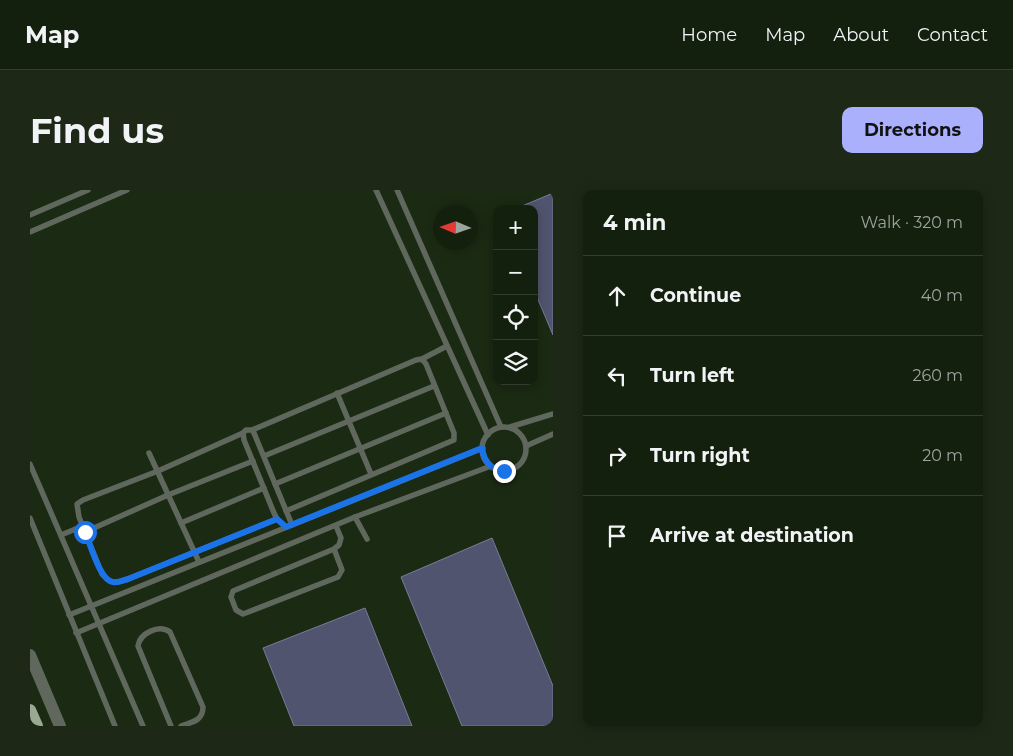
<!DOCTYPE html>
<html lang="en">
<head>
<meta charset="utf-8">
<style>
  :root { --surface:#14200e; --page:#1d2817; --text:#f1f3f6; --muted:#9da39e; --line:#333e2e; --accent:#aab0fb }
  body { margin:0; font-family:Montserrat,sans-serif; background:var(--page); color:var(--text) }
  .controls { position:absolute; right:15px; top:15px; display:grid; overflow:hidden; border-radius:10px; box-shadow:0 2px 12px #0003 }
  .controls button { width:45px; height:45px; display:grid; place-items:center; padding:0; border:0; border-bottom:1px solid var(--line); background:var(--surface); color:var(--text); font:25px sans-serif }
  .compass { position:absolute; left:403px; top:15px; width:45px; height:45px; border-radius:50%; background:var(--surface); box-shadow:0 2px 12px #0003; rotate:272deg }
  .stop { position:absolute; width:15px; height:15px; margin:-11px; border:4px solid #1a73e8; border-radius:50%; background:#fff }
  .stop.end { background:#1a73e8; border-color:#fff; box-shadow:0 1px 5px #0008 }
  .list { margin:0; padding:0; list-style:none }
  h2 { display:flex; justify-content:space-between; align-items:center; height:65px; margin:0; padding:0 20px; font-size:21px }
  h2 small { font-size:16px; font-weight:400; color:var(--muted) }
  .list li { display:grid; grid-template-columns:32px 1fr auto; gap:15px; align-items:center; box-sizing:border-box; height:80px; padding:0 20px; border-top:1px solid var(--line) }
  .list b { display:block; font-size:19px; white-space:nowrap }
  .list em { font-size:16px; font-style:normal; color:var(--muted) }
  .icon { flex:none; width:28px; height:28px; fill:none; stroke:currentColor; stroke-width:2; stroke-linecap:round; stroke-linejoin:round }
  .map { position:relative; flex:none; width:523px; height:536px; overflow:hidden; border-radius:10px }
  header { display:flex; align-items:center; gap:30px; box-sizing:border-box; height:70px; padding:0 25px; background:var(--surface); border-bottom:1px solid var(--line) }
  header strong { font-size:24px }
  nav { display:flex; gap:28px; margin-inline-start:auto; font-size:18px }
  .intro { display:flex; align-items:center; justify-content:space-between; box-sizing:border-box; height:120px; padding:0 30px }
  h1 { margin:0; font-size:35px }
  .button { padding:12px 22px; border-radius:10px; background:var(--accent); color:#111; font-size:18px; font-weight:700 }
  main { display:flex; gap:30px; padding:0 30px }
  aside { flex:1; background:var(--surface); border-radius:10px; box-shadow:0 2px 12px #0003 }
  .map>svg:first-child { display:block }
</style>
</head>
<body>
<header>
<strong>Map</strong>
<nav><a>Home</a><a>Map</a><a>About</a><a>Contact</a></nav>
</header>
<div class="intro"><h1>Find us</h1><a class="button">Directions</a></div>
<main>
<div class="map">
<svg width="523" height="536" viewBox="0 0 523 536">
  <rect width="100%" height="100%" fill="#1b2a13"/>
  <g fill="#51546e" stroke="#787b98">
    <path d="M 523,3 L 523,145 L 504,100 L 504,19 L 485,19 Z"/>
    <path d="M 462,348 L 523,496 L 523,536 L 432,536 L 371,387 Z"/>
    <path d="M 335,418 L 382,536 L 264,536 L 233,458 Z"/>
  </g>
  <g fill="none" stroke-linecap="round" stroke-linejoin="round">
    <g stroke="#60675c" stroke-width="5.5">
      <path d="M 346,0 L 458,245"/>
      <path d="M 367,0 L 471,237"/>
      <path d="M 0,25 L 58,0"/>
      <path d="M 0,42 L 97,0"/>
      <path d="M 392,169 L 417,156"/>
      <path d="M 307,203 L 341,284"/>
      <path d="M 480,237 L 523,224"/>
      <circle cx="474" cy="259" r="22"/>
      <path d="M 222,240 L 386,170 L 392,169 L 396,174 L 424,243 L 424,250 L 256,321"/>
      <path d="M 213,243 L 128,281 L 53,310 L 47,314 L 49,327 L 72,384 C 82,395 85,393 98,389 L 247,329"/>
      <path d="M 496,256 L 523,244"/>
      <path d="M 119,263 L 169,372"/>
      <path d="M 234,266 L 404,196"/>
      <path d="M 0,274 L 113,536"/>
      <path d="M 245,294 L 416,223"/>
      <path d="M 325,327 L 337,349"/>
      <path d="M 0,328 L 85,536"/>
      <path d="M 151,333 L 234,298"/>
      <path d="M 256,337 L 247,329 L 244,323 L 214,250 L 213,243 L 216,240 L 222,240 L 224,243 L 262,335"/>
      <path d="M 55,342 L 138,305 L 223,271"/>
      <path d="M 31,345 L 53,336"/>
      <path d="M 304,359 L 312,380 L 308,387 L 213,424 L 206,420 L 201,407 L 203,401 L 304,359 L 309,355 L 311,348 L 306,336"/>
      <path d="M 39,425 L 453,258"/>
      <path d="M 46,443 L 325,327 L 461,276"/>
      <path d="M 141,536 L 108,456 C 110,443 129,434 140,442 L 173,517 C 173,531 162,532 151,536"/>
    </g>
    <path stroke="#60675c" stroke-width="12" d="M 0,465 L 30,536"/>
    <path stroke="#9aaa92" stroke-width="12" d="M 0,520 L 7,536"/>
  </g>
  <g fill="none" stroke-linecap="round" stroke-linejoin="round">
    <path stroke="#1a73e8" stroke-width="6" d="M 55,342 C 60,353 70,391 83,392 C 88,393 94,390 98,389 L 247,329 L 256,337 L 452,258 C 454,272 461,279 474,281"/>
  </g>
</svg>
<div class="controls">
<button>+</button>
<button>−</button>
<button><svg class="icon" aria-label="locate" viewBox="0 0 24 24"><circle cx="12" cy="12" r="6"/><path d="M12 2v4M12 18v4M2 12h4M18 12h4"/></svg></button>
<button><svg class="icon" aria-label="layers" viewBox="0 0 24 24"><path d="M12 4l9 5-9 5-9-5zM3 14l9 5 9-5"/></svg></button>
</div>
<svg class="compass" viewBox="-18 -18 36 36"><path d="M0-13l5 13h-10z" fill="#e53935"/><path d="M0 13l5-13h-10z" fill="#9da39e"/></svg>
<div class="stop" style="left:55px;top:342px"></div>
<div class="stop end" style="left:474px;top:281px"></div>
</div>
<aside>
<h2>4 min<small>Walk · 320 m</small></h2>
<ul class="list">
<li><svg class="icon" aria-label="ahead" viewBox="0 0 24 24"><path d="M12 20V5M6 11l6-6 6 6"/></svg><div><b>Continue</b></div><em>40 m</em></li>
<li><svg class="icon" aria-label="left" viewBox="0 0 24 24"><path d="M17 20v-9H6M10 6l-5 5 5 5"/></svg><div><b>Turn left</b></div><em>260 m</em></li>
<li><svg class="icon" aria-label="right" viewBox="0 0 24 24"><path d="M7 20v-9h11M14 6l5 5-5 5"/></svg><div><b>Turn right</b></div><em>20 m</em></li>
<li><svg class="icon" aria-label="arrive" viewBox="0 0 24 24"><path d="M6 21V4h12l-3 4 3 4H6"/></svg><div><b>Arrive at destination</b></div></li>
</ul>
</aside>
</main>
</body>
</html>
